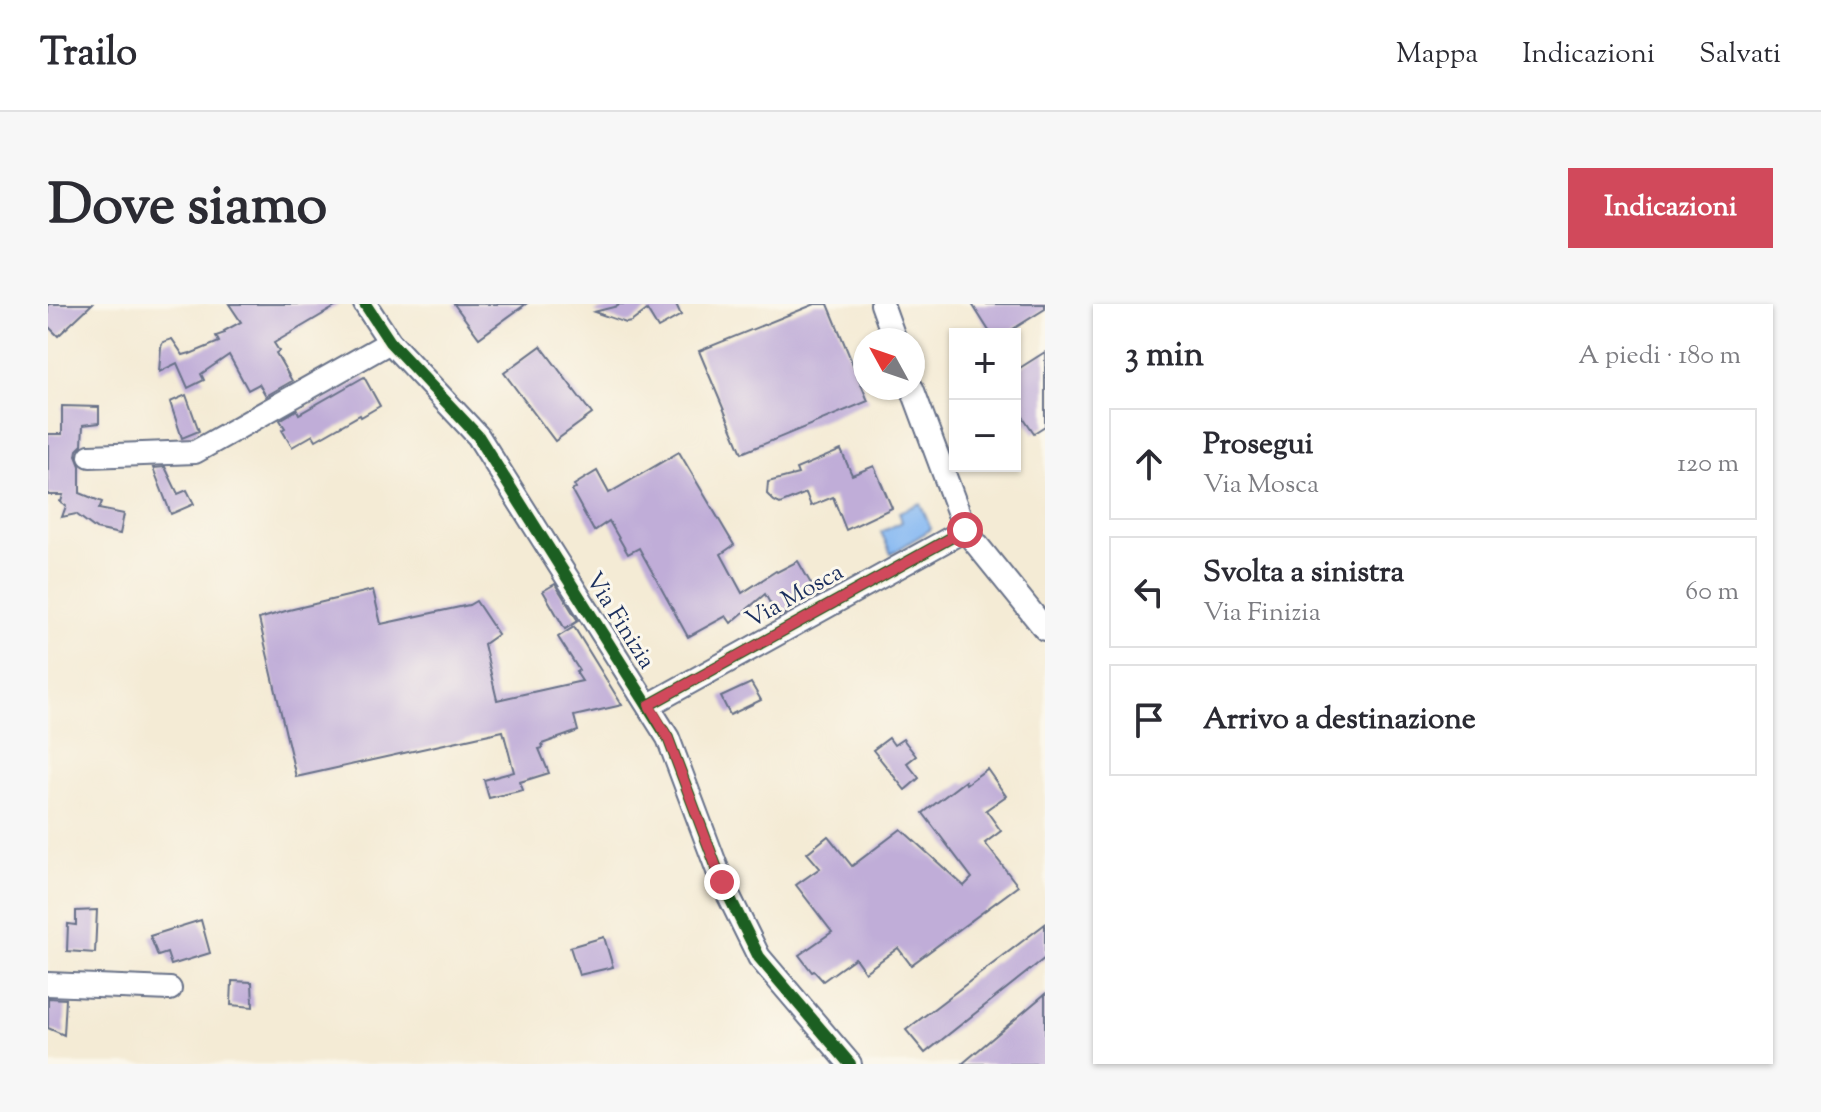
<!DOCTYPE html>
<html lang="it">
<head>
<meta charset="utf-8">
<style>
  :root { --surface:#fff; --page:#f7f7f7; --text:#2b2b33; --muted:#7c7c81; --line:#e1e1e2; --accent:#d1495b }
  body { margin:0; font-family:"Sorts Mill Goudy",serif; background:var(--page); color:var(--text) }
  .controls { position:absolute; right:24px; top:24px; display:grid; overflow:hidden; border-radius:0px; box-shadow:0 2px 6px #0004 }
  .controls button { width:72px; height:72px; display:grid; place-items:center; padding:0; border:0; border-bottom:2px solid var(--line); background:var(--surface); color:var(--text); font:40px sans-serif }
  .compass { position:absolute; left:805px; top:24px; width:72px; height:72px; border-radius:50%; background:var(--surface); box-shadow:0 2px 6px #0004; rotate:310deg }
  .stop { position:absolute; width:24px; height:24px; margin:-18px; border:6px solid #d1495b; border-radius:50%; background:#fff }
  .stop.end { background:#d1495b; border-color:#fff; box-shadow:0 2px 8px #0008 }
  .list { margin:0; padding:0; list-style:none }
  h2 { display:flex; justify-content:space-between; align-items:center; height:104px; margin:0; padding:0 32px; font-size:34px }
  h2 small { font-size:26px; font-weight:400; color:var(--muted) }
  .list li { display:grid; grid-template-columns:52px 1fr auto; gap:24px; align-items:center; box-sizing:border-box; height:112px; margin:0 16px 16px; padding:0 16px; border:2px solid var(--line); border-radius:0px }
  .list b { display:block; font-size:30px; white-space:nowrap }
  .list p { margin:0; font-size:26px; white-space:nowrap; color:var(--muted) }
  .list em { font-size:26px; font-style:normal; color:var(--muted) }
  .icon { flex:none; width:44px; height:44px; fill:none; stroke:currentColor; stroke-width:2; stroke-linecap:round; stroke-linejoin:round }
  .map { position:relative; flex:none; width:997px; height:760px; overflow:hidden; border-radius:0px }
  header { display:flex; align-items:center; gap:48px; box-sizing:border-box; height:112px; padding:0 40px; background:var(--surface); border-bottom:2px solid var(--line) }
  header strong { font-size:38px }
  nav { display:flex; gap:44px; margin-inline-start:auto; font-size:28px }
  .intro { display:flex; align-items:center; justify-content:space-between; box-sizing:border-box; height:192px; padding:0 48px }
  h1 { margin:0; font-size:56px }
  .button { padding:20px 36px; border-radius:0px; background:var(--accent); color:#fff; font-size:28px; font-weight:700 }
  main { display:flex; gap:48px; padding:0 48px }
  aside { flex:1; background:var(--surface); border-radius:0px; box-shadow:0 2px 6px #0004 }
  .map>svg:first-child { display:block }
</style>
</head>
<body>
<header>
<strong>Trailo</strong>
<nav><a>Mappa</a><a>Indicazioni</a><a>Salvati</a></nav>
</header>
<div class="intro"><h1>Dove siamo</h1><a class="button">Indicazioni</a></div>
<main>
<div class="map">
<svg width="997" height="760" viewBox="0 0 997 760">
  <rect width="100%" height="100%" fill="#fbf7ec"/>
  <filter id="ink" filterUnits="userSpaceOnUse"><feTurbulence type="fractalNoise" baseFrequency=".0125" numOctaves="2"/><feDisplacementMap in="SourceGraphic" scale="16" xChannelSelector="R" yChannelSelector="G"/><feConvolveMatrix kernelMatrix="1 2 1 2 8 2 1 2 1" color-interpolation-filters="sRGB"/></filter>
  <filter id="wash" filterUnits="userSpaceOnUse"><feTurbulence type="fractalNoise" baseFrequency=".006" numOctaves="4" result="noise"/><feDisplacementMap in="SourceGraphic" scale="32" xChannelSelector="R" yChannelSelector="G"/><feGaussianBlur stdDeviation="1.8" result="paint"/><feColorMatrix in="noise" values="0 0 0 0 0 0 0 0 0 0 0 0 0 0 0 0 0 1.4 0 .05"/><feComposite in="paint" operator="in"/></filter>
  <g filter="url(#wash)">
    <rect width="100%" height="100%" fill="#f4ebd5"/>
    <path fill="#85b8f2" stroke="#5074a8" stroke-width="2" d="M 872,199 L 883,225 L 843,250 L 833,228 L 854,218 L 851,208 Z"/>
    <g id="blocks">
      <g fill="#c0add8">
        <path d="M 0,0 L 44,0 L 10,32 L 0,22 Z"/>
        <path d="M 181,0 L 292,0 L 226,39 L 231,47 L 228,49 L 244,77 L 218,92 L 211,80 L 200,86 L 181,51 L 153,70 L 156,76 L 140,84 L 129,59 L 111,68 L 113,43 L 115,38 L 124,35 L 135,51 L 142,49 L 142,50 L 171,38 L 168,32 L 177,29 L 176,27 L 193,18 Z"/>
        <path d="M 406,0 L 478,0 L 431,34 Z"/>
        <path d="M 571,0 L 628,0 L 633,11 L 610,24 L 599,6 L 583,18 L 578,19 L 546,8 L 570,2 Z"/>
        <path d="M 767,0 L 780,0 L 820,97 L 694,149 L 651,47 Z"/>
        <path d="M 924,0 L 997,0 L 997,5 L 957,30 L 943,30 Z"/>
        <path d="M 493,42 L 544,110 L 507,137 L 456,69 Z"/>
        <path d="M 997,48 L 997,122 L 986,129 L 967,101 L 967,67 Z"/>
        <path d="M 316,73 L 332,102 L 313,113 L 312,111 L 268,136 L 265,131 L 244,143 L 234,126 L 237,124 L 232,116 L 249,106 L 251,110 Z"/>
        <path d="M 138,91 L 151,127 L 134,134 L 122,98 Z"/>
        <path d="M 14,102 L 51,103 L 51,119 L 35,121 L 34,141 L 29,146 L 28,152 L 32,162 L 32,189 L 54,198 L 51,205 L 76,210 L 72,230 L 48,225 L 28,210 L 14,213 L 18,202 L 11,197 L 13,198 L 15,191 L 0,191 L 0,130 L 14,130 Z"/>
        <path d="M 793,146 L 804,171 L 826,162 L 844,204 L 798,226 L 785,193 L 763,202 L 758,189 L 732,200 L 726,197 L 719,190 L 720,178 L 750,170 L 748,165 Z"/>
        <path d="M 631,148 L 686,241 L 673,250 L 694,289 L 728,267 L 729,268 L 750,257 L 770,292 L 730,314 L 717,290 L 683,319 L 678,312 L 640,333 L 591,244 L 580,250 L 561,217 L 546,227 L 524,187 L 528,184 L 526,181 L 549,167 L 561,189 Z"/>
        <path d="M 117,163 L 130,190 L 139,186 L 146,200 L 123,210 L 105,164 Z"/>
        <path d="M 507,280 L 530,317 L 517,325 L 495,287 Z"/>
        <path d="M 325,286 L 333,320 L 421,301 L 428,297 L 450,330 L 436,340 L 449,396 L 534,377 L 528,368 L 531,366 L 510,333 L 526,323 L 574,401 L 526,412 L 530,427 L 494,440 L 495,444 L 491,445 L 501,469 L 472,478 L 475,486 L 441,494 L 436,476 L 466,468 L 455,427 L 248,473 L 211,315 L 241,306 Z"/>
        <path d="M 703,379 L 713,396 L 682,411 L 673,393 Z"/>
        <path d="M 841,434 L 846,441 L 855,435 L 868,452 L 859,459 L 871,474 L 857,486 L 825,446 Z"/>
        <path d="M 939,465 L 958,492 L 938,506 L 953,527 L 937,539 L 970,582 L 863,661 L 850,644 L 817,668 L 807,654 L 775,677 L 766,667 L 764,668 L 751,651 L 784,628 L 748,581 L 772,564 L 759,549 L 780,532 L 804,562 L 853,525 L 916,582 L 924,574 L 875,509 L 917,477 L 918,480 Z"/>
        <path d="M 49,606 L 47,649 L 19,647 L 20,620 L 28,621 L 28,607 Z"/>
        <path d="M 153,616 L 162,649 L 123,661 L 119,649 L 110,652 L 102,632 Z"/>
        <path d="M 997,620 L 997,654 L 877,749 L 858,726 Z"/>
        <path d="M 556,633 L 565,663 L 531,671 L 522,643 Z"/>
        <path d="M 184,677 L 204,678 L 205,703 L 183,701 Z"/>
        <path d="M 997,690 L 997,760 L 914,760 Z"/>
        <path d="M 0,694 L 18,695 L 16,731 L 0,724 Z"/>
      </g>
    </g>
  </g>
  <g filter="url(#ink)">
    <use href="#blocks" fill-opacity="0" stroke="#677188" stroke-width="2"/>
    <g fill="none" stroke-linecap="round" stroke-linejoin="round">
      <defs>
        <g id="minor">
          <path d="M 317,0 L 342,38 L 430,132 L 620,434 L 674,578 L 711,653 L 802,760"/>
          <path d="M 834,0 L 847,36"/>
          <path d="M 864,84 L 917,226 L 997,325"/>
          <path d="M 42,152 L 147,148 L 342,38"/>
          <path d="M 601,401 L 917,226"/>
          <path d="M 0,680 L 122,685"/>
        </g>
      </defs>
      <use href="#minor" stroke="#677188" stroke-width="26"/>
      <use href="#minor" stroke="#fff" stroke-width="22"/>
      <defs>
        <g id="cycleway">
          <path d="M 317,0 L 342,38 L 430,132 L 620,434 L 674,578 L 711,653 L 802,760"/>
          <path d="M 601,401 L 917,226"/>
        </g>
      </defs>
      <use href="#cycleway" stroke="#fbf7ec" stroke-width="17"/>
      <use href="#cycleway" stroke="#1b5e20" stroke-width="12"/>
    </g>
  </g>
  <g fill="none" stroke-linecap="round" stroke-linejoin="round" filter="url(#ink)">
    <path stroke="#d1495b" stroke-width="10" d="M 674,578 L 620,434 L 601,401 L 917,226"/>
  </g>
  <g text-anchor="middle" stroke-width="6" stroke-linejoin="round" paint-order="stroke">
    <g font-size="24" fill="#1b2f5e" stroke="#fbf7ec">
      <text transform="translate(746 291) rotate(-29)" y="8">Via Mosca</text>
      <text transform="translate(573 316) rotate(58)" y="8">Via Finizia</text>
    </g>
  </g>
</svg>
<div class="controls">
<button>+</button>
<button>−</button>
</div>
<svg class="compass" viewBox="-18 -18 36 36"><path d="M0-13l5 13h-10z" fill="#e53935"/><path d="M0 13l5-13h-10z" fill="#7c7c81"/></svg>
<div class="stop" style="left:917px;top:226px"></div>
<div class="stop end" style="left:674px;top:578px"></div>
</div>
<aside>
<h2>3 min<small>A piedi · 180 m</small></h2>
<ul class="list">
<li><svg class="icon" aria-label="ahead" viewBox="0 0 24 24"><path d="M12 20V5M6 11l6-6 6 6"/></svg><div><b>Prosegui</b><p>Via Mosca</p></div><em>120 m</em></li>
<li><svg class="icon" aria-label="left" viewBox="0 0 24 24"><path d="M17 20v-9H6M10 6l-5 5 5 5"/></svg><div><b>Svolta a sinistra</b><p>Via Finizia</p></div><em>60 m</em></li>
<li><svg class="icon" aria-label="arrive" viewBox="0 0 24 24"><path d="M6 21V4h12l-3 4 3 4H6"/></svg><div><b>Arrivo a destinazione</b></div></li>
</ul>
</aside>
</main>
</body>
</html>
